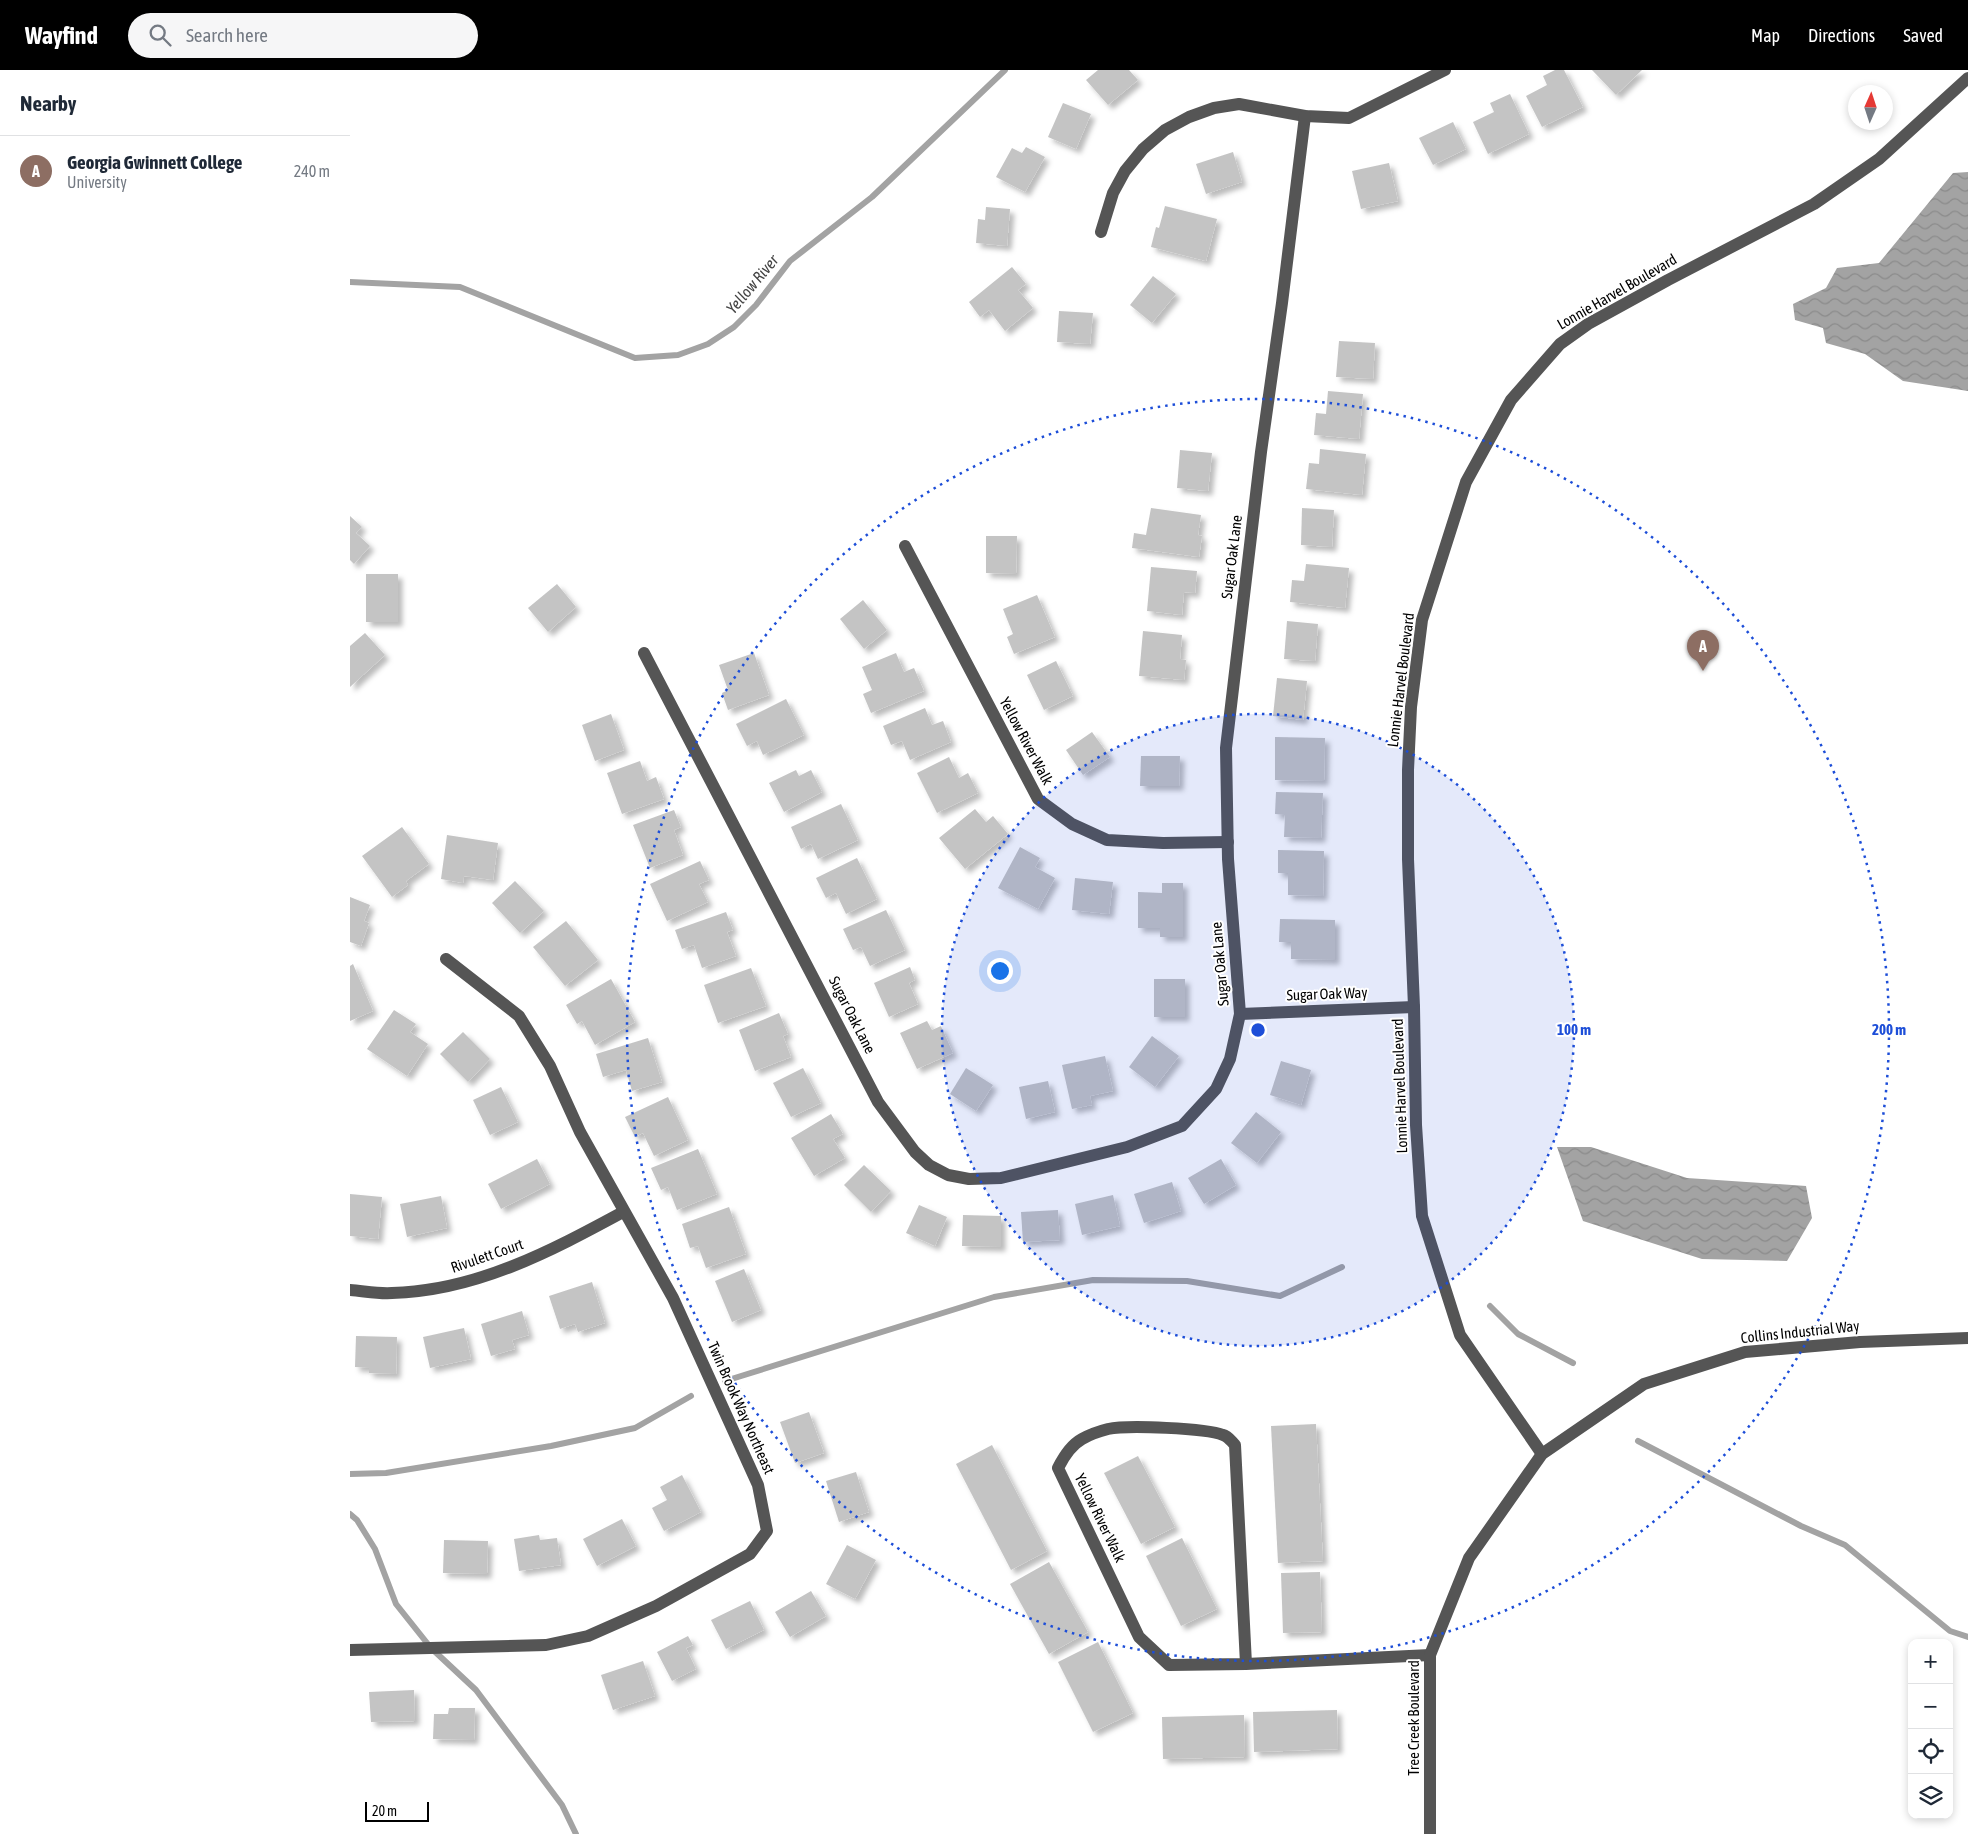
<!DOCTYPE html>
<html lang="en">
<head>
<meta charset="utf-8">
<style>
  :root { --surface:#fff; --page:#f6f6f7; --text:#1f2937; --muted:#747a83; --line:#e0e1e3; --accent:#000 }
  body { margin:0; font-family:"Asap Condensed",sans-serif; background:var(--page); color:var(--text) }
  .controls { position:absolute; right:15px; bottom:15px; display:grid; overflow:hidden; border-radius:10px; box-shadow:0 2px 8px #0003 }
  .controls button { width:45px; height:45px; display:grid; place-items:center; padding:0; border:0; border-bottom:1px solid var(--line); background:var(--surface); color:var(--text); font:25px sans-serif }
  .compass { position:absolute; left:1498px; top:15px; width:45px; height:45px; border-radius:50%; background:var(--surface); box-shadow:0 2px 8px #0003; rotate:3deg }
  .scale { position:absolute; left:15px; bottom:12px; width:64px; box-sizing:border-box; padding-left:5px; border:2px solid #000; border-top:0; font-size:14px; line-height:18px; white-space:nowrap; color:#000; -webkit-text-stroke:4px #fff; paint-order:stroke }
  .you { position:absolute; left:649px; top:900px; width:18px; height:18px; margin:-12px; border:4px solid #fff; border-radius:50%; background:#1a73e8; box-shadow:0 0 0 8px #1a73e833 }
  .badge { display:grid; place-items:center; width:32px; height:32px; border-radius:50%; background:var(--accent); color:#fff; font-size:16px; font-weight:700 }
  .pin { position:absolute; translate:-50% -41px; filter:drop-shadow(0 1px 2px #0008) }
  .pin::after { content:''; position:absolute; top:26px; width:18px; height:15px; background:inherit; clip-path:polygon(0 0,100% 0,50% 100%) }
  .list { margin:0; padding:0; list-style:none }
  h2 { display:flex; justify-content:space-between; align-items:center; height:65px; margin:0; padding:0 20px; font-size:21px }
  h2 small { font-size:16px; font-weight:400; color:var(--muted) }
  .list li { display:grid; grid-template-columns:32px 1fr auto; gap:15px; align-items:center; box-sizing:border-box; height:70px; padding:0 20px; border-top:1px solid var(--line) }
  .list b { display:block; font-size:19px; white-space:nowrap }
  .list p { margin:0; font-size:16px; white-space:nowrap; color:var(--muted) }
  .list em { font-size:16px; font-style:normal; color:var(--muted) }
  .icon { flex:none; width:28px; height:28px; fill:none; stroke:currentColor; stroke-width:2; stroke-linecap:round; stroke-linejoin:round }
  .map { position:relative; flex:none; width:1618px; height:1764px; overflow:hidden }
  header { display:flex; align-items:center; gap:30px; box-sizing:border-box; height:70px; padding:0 25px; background:var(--accent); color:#fff }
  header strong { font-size:24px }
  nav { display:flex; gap:28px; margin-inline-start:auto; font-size:18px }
  .search { width:350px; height:45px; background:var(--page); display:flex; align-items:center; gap:12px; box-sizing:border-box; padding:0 18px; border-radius:28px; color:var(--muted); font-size:19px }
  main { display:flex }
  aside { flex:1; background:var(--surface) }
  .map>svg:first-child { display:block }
</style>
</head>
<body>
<header>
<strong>Wayfind</strong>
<div class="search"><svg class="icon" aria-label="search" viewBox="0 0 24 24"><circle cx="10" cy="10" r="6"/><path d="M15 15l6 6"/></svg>Search here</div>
<nav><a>Map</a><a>Directions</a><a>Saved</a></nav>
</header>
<main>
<aside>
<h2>Nearby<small></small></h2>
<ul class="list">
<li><span class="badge" style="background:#8d6e63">A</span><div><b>Georgia Gwinnett College</b><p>University</p></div><em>240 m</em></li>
</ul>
</aside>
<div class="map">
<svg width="1618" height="1764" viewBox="0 0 1618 1764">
  <defs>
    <pattern id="water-waves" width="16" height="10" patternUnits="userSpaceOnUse" patternTransform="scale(1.25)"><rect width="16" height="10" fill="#a3a3a3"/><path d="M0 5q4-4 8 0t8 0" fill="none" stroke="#8b8b8b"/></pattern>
    <filter id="shadow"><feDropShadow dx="4.5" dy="4.5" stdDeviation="2.5" flood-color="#0004"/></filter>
  </defs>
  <rect width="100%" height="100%" fill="#fff"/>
  <g fill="url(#water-waves)">
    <path d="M 1618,102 L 1618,321 L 1553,311 L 1515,284 L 1476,273 L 1473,258 L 1445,250 L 1443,234 L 1476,218 L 1487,198 L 1529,193 L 1603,103 Z"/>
    <path d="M 1207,1077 L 1241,1077 L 1337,1108 L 1456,1116 L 1462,1148 L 1437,1191 L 1352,1189 L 1233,1151 Z"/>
  </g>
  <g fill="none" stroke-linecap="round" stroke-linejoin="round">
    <g stroke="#a3a3a3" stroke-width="6">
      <path d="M 0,212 L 110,217 L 285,288 L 328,285 L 358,274 L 384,257 L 406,235 L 440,191 L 522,127 L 655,0"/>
      <path d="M 1140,1236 L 1168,1264 L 1223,1293"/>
      <path d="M 375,1311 L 644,1227 L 743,1210 L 837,1211 L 930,1226 L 992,1197"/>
      <path d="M 1288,1371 L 1451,1456 L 1495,1475 L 1600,1561 L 1618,1567"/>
      <path d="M 0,1404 L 36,1403 L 201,1376 L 285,1358 L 341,1326"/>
      <path d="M 0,1444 L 7,1450 L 25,1479 L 46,1534 L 81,1578 L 126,1620 L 212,1735 L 226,1764"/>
    </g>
  </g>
  <g fill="#c4c4c4" filter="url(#shadow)">
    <path d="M 748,0 L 779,0 L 788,10 L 758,35 L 736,10 Z"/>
    <path d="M 1205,0 L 1214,0 L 1233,37 L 1192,57 L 1176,26 L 1197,15 L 1193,6 Z"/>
    <path d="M 1242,0 L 1292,0 L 1266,25 Z"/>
    <path d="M 1160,24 L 1179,64 L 1138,84 L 1123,52 L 1144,42 L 1140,33 Z"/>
    <path d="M 713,33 L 741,44 L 726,79 L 698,67 Z"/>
    <path d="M 1103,52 L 1116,79 L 1083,95 L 1069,68 Z"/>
    <path d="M 676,77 L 695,87 L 675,122 L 646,107 L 662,78 L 672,83 Z"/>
    <path d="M 883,82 L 892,112 L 856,124 L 846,94 Z"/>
    <path d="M 1039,93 L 1048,131 L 1011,139 L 1002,101 Z"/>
    <path d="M 815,136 L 867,149 L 856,191 L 801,177 L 806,157 L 809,158 Z"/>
    <path d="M 636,137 L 660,139 L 657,176 L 626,173 L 628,149 L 635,150 Z"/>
    <path d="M 662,197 L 676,214 L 668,220 L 683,238 L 655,261 L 639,240 L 630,247 L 619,232 Z"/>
    <path d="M 803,206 L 826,224 L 802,253 L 780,235 Z"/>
    <path d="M 709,241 L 743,243 L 740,274 L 707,272 Z"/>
    <path d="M 989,271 L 1025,273 L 1023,309 L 986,307 Z"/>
    <path d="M 978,321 L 1013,324 L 1009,369 L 964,365 L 966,343 L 976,344 Z"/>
    <path d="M 970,379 L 1016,384 L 1012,425 L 956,419 L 959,393 L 969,394 Z"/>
    <path d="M 830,380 L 862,383 L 858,421 L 827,418 Z"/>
    <path d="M 801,438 L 851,445 L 848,465 L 852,466 L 849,487 L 782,478 L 784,463 L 796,465 Z"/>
    <path d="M 952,438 L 984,440 L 982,477 L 951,475 Z"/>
    <path d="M 0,446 L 12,457 L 6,463 L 20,476 L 4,494 L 0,490 Z"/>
    <path d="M 636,466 L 667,466 L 666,504 L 636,503 Z"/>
    <path d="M 956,494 L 999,498 L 995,538 L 940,532 L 942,510 L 954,511 Z"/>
    <path d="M 801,497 L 847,501 L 845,523 L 834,522 L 832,545 L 797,541 Z"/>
    <rect x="16" y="504" width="32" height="48"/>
    <path d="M 207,514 L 226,537 L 198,562 L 178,538 Z"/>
    <path d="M 687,525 L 705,567 L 664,584 L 657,567 L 663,564 L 653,539 Z"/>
    <path d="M 513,530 L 537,560 L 514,579 L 490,549 Z"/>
    <path d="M 937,551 L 968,554 L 965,591 L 934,589 Z"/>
    <path d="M 793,561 L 832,565 L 830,589 L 836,590 L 834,610 L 789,606 Z"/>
    <path d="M 15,563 L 35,585 L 0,617 L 0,576 Z"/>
    <path d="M 404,583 L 419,625 L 378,640 L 372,623 L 378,620 L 369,595 Z"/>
    <path d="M 546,583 L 554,602 L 564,598 L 574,621 L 521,643 L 513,624 L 522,620 L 512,597 Z"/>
    <path d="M 706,591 L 723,626 L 694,640 L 677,605 Z"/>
    <path d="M 927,608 L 957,611 L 953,650 L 923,646 Z"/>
    <path d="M 436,629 L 454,665 L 413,685 L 407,671 L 397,676 L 386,654 Z"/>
    <path d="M 575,638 L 582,655 L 593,651 L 601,672 L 560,690 L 552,671 L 541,675 L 533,656 Z"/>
    <path d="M 261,644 L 274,680 L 245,691 L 232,655 Z"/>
    <path d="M 742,662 L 760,687 L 733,705 L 716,680 Z"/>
    <path d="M 925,667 L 975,668 L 974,711 L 925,710 Z"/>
    <path d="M 791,686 L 830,686 L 829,716 L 790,716 Z"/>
    <path d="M 599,687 L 609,708 L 618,703 L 628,723 L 587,743 L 567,703 Z"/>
    <path d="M 290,691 L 297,711 L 306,707 L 314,729 L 272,744 L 257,703 Z"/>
    <path d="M 446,700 L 449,706 L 461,700 L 472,722 L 434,742 L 419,713 Z"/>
    <path d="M 926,722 L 973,723 L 971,768 L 934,767 L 935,745 L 925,744 Z"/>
    <path d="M 491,734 L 508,770 L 468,789 L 461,774 L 451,779 L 441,757 Z"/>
    <path d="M 625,739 L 636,752 L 643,746 L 658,764 L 615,799 L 589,768 Z"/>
    <path d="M 324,740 L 331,757 L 324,760 L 333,785 L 300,798 L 283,755 Z"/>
    <path d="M 52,757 L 79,794 L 56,811 L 58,815 L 42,827 L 12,786 Z"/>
    <path d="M 97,765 L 148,773 L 143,810 L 114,806 L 113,813 L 91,809 Z"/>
    <path d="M 670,777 L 690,788 L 685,797 L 705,808 L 688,839 L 648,818 Z"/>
    <path d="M 928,780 L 974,781 L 973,826 L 938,825 L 938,803 L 928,803 Z"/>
    <path d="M 507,788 L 527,829 L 496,844 L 486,823 L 476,828 L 466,808 Z"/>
    <path d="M 350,791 L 359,810 L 349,814 L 358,832 L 317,851 L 300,814 Z"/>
    <path d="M 725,808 L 763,812 L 759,844 L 722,840 Z"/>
    <path d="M 165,811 L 194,841 L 170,863 L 142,833 Z"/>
    <path d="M 812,813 L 833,813 L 833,867 L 810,867 L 810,858 L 788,858 L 788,822 L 812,823 Z"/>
    <path d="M 0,827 L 20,835 L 14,851 L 19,853 L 11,876 L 0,872 Z"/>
    <path d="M 536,840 L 555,880 L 520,896 L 511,877 L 503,880 L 493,859 Z"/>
    <path d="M 376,842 L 383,860 L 377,862 L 386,886 L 352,898 L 344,875 L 332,879 L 325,860 Z"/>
    <path d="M 930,849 L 985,850 L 985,890 L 941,889 L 941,872 L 929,872 Z"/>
    <path d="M 216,851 L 248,890 L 215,916 L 183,877 Z"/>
    <path d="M 3,894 L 23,941 L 0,951 L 0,896 Z"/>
    <path d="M 560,897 L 565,910 L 559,913 L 568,934 L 539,947 L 524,913 Z"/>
    <path d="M 401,898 L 416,936 L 368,953 L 354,915 Z"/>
    <path d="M 261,909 L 285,952 L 245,975 L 232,951 L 227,954 L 216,935 Z"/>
    <rect x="804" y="909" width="31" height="38"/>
    <path d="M 44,940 L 66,954 L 60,962 L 78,974 L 57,1006 L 17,979 Z"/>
    <path d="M 429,943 L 438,964 L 433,966 L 441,987 L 405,1001 L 389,960 Z"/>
    <path d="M 577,951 L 582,960 L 591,956 L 603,983 L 567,999 L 550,963 Z"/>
    <path d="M 113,962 L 140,989 L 118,1012 L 90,984 Z"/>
    <path d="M 802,966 L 829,986 L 805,1017 L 779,997 Z"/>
    <path d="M 298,968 L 312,1012 L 282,1021 L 276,1000 L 253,1007 L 246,984 Z"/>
    <path d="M 755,986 L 763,1021 L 740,1026 L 742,1035 L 722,1039 L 712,995 Z"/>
    <path d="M 931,991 L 961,1000 L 951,1035 L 920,1025 Z"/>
    <path d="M 453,998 L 471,1033 L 441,1047 L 423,1013 Z"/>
    <path d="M 616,998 L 643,1015 L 626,1041 L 600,1024 Z"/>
    <path d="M 698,1011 L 705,1042 L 676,1049 L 669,1017 Z"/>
    <path d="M 151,1017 L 168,1052 L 140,1065 L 123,1030 Z"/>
    <path d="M 318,1027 L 338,1070 L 304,1086 L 293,1063 L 285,1067 L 275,1047 Z"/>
    <path d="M 906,1042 L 931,1062 L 907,1093 L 881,1073 Z"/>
    <path d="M 481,1044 L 493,1064 L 483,1069 L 495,1088 L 464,1106 L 441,1068 Z"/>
    <path d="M 348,1079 L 367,1124 L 327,1140 L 318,1117 L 311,1120 L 301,1098 Z"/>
    <path d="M 187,1089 L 200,1114 L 151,1139 L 138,1114 Z"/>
    <path d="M 871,1089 L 886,1115 L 854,1134 L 838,1108 Z"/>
    <path d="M 514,1095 L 541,1121 L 521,1142 L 494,1115 Z"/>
    <path d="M 822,1112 L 831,1141 L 794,1153 L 784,1124 Z"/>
    <path d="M 0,1124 L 32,1127 L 28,1169 L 0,1166 Z"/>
    <path d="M 763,1125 L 770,1156 L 732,1165 L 725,1134 Z"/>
    <path d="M 91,1126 L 97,1158 L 57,1167 L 50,1134 Z"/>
    <path d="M 569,1135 L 597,1147 L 585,1176 L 556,1163 Z"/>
    <path d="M 379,1137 L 396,1184 L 356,1198 L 348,1176 L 340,1178 L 332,1154 Z"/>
    <path d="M 708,1140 L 710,1170 L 673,1172 L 671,1142 Z"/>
    <path d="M 613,1145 L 651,1146 L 651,1177 L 612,1176 Z"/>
    <path d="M 394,1199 L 411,1240 L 382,1252 L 365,1211 Z"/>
    <path d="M 242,1212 L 255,1253 L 228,1262 L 225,1254 L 210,1259 L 199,1226 Z"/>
    <path d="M 172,1241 L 179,1265 L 162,1270 L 165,1279 L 141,1286 L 131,1254 Z"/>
    <path d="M 114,1258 L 121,1289 L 80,1298 L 73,1267 Z"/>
    <path d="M 6,1266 L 47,1267 L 46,1304 L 19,1303 L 19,1298 L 5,1297 Z"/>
    <path d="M 459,1342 L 474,1383 L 445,1393 L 430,1352 Z"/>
    <path d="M 966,1354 L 973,1491 L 928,1493 L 921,1356 Z"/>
    <path d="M 642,1375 L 697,1481 L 661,1500 L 606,1394 Z"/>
    <path d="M 788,1386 L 825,1457 L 791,1474 L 754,1403 Z"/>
    <path d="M 506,1402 L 519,1442 L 489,1452 L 476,1411 Z"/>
    <path d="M 332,1405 L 351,1442 L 314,1461 L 302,1438 L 317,1430 L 310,1417 Z"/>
    <path d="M 272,1449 L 286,1476 L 247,1496 L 233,1469 Z"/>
    <path d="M 189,1465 L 190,1470 L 207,1468 L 211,1495 L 169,1501 L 164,1469 Z"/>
    <path d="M 832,1468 L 867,1539 L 831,1556 L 796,1486 Z"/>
    <path d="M 94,1470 L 138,1471 L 137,1504 L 93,1503 Z"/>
    <path d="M 497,1475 L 526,1490 L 505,1529 L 476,1514 Z"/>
    <path d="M 699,1492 L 738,1562 L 699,1584 L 660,1514 Z"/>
    <path d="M 970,1502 L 972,1562 L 933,1563 L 931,1503 Z"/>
    <path d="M 461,1521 L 476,1546 L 440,1567 L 425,1542 Z"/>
    <path d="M 400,1531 L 414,1560 L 376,1579 L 361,1550 Z"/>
    <path d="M 338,1566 L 343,1575 L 336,1578 L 346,1599 L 322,1611 L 307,1582 Z"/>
    <path d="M 748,1572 L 783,1643 L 743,1662 L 708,1592 Z"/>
    <path d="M 293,1591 L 305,1626 L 263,1640 L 251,1605 Z"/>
    <path d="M 64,1620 L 65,1651 L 21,1652 L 19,1622 Z"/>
    <path d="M 99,1638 L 125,1638 L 124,1670 L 83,1669 L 84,1644 L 98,1644 Z"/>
    <path d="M 987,1640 L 988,1679 L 904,1682 L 903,1642 Z"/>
    <path d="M 894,1645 L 895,1687 L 813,1689 L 812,1647 Z"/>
  </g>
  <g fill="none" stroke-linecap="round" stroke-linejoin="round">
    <g stroke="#555" stroke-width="12">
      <path d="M 751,162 L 763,123 L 775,101 L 793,79 L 815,60 L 839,47 L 864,38 L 889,34 L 955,46 L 999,48 L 1095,0"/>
      <path d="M 555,476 L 688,729 L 722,754 L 757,770 L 813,773 L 878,772"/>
      <path d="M 294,583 L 528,1032 L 565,1082 L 579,1095 L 598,1105 L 619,1109 L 651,1108 L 777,1077 L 832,1056 L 866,1019 L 880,989 L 890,944 L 878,789 L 876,678 L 911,382 L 932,233 L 955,46"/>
      <path d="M 890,944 L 1064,937"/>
      <path d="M 0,1220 C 14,1221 28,1224 42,1223 C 126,1221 201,1181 273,1142"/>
      <path d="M 1192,1384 L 1110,1265 L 1072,1146 L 1066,1055 L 1064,937 L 1058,789 L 1058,700 L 1061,637 L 1072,550 L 1116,412 L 1161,330 L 1210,274 L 1238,254 L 1318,210 L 1464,134 L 1529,89 L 1618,8"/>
      <path d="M 0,1580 L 196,1575 L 238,1566 L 306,1536 L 400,1484 L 417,1461 L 408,1415 L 323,1228 L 230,1062 L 200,996 L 169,946 L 96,889"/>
      <path d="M 896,1594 L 885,1375 C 881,1371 878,1366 873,1365 C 856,1358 777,1355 758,1359 C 750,1361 739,1365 732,1369 C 721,1375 714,1386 708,1398 L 789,1567 L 819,1595 L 896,1594 L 1080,1585"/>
      <path d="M 1080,1764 L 1080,1585 L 1119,1488 L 1192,1384 L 1294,1314 L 1395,1282 L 1510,1272 L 1618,1268"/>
    </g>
  </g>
  <circle cx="908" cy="960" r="316" fill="#1d4ed8" fill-opacity=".12"/>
  <g fill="none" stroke="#1d4ed8" stroke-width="2.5" stroke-dasharray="2.5 5">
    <circle cx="908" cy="960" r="316"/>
    <circle cx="908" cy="960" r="631"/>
  </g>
  <g text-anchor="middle" stroke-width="4" stroke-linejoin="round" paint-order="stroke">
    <g font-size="15" fill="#000" stroke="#fff">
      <text transform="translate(1267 222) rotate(-30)" y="5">Lonnie Harvel Boulevard</text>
      <text transform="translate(882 487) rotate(-83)" y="5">Sugar Oak Lane</text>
      <text transform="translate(1051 610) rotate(-83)" y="5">Lonnie Harvel Boulevard</text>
      <text transform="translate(676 671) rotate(62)" y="5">Yellow River Walk</text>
      <text transform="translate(870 894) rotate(-95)" y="5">Sugar Oak Lane</text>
      <text transform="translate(977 924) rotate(-2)" y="5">Sugar Oak Way</text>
      <text transform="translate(502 945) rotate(63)" y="5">Sugar Oak Lane</text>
      <text transform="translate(1050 1016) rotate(-92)" y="5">Lonnie Harvel Boulevard</text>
      <text transform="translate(137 1186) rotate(-19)" y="5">Rivulett Court</text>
      <text transform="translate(1450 1262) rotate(-6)" y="5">Collins Industrial Way</text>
      <text transform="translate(391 1338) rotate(66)" y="5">Twin Brook Way Northeast</text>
      <text transform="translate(750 1448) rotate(64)" y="5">Yellow River Walk</text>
      <text transform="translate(1064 1648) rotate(-90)" y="5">Tree Creek Boulevard</text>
    </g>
    <g font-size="16" font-style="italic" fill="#444" stroke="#fff">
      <text transform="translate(402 214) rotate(-50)" y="6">Yellow River</text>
    </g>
  </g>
  <circle cx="908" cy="960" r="8" fill="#1d4ed8" stroke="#fff" stroke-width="2.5"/>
  <g font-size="15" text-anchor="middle" font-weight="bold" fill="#1d4ed8" stroke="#fff" stroke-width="4" stroke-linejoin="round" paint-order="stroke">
    <text x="1224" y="965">100 m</text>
    <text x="1539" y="965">200 m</text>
  </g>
</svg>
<div class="controls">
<button>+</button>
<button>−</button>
<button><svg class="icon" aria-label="locate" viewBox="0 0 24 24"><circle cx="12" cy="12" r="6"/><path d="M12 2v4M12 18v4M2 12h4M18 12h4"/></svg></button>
<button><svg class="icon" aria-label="layers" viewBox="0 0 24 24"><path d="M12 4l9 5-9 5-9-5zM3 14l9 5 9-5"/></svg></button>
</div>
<svg class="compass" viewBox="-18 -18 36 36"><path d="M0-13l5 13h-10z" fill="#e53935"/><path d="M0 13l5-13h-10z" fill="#747a83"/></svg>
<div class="scale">20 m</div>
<div class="you"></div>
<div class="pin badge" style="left:1353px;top:601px;background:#8d6e63">A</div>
</div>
</main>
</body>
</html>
